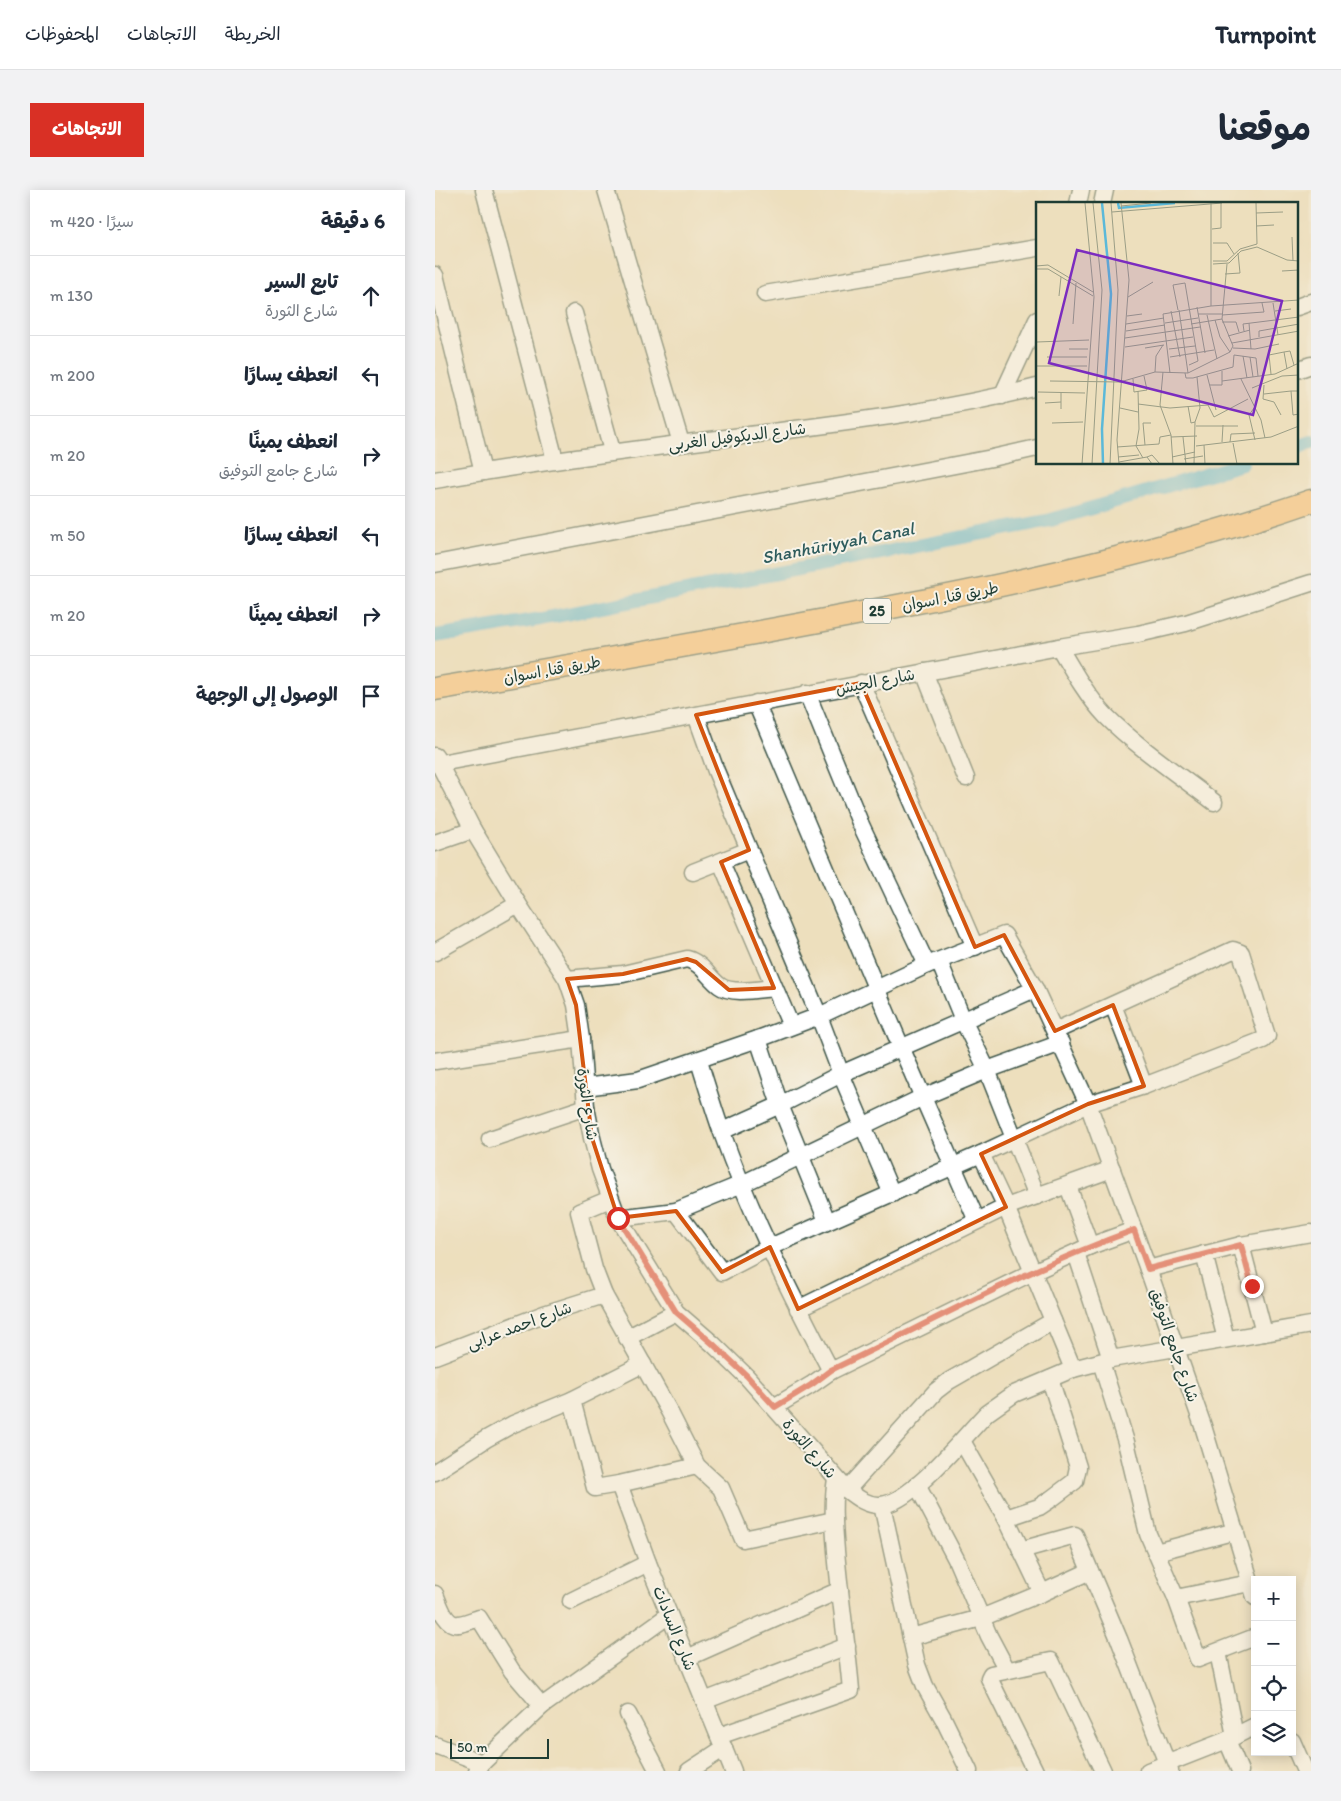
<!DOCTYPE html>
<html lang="ar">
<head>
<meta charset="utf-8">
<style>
  :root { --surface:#fff; --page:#f2f2f3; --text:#1f2937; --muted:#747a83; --line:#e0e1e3; --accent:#d93025 }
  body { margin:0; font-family:Itim,"Playpen Sans Arabic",sans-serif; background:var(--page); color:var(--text); direction:rtl }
  .controls { position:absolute; right:15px; bottom:15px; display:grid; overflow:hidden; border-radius:0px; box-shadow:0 2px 12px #0003 }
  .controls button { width:45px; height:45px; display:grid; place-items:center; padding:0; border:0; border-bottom:1px solid var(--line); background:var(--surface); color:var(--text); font:25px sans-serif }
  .scale { position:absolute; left:15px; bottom:12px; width:99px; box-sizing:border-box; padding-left:5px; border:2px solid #1f3d34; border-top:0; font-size:14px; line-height:18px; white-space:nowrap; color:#1f3d34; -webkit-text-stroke:4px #f7f3e8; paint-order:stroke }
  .stop { position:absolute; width:15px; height:15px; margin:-11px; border:4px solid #d93025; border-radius:50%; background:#fff }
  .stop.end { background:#d93025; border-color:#fff; box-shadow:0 1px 5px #0008 }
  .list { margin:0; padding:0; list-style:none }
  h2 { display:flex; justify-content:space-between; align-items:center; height:65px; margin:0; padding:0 20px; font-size:21px }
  h2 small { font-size:16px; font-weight:400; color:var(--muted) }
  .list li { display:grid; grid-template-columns:32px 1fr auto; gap:15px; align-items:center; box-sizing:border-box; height:80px; padding:0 20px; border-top:1px solid var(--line) }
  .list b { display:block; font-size:19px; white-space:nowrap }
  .list p { margin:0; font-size:16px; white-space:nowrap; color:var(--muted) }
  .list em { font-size:16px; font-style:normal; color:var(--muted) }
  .icon { flex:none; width:28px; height:28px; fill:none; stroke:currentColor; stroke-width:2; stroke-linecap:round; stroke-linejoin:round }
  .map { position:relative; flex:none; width:876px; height:1581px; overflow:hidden; direction:ltr; border-radius:0px }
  header { display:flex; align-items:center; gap:30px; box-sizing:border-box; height:70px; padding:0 25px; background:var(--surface); border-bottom:1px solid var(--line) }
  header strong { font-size:24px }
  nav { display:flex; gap:28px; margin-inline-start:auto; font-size:18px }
  .intro { display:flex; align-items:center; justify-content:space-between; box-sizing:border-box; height:120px; padding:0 30px }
  h1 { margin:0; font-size:35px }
  .button { padding:12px 22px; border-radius:0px; background:var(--accent); color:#fff; font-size:18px; font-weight:700 }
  main { display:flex; gap:30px; padding:0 30px }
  aside { flex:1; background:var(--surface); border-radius:0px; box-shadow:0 2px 12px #0003 }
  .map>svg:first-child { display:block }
</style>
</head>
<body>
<header>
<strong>Turnpoint</strong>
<nav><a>الخريطة</a><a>الاتجاهات</a><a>المحفوظات</a></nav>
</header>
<div class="intro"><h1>موقعنا</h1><a class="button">الاتجاهات</a></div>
<main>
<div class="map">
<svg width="876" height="1581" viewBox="0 0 876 1581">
  <rect width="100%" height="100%" fill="#f7f3e8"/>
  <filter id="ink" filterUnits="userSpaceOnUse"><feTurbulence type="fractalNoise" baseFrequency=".02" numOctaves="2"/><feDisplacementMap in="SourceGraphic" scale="10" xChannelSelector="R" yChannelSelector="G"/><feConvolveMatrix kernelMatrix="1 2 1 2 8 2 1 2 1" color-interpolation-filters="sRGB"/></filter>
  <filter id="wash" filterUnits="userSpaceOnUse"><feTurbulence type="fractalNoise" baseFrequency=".0096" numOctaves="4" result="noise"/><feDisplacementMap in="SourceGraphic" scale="20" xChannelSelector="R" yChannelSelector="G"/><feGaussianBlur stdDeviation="1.12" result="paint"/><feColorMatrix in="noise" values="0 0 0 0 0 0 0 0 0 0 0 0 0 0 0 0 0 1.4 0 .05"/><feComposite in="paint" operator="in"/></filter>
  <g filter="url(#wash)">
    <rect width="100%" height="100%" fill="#eddfbd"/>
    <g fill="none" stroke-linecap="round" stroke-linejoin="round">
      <g stroke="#5bb9d9" stroke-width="14">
        <path d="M 862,257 L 876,252"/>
        <path d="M 0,446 L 106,429 L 616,330 L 807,274"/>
      </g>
    </g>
  </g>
  <g filter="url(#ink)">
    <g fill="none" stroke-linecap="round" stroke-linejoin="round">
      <defs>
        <g id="minor">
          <path d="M 49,0 L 120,270"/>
          <path d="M 171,0 L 246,253"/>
          <path d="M 643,14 L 646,0"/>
          <path d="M 667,14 L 670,0"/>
          <path d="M 0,85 L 48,282"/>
          <path d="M 330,104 L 602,58"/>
          <path d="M 862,117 L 876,112"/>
          <path d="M 139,123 L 177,261"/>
          <path d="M 862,180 L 876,175"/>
          <path d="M 567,206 L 602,130"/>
          <path d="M 0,290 C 110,271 219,257 330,243 C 421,231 513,220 602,197"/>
          <path d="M 0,374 L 557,268 L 602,258"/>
          <path d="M 624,457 C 638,481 652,506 671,526 C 702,557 744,585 779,612"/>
          <path d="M 489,482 L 531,588"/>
          <path d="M 426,493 L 540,757"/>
          <path d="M 372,503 L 426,635 L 492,775"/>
          <path d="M 321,513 L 466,857 L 542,1031"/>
          <path d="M 261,525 L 281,581 L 384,826 L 406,884 L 457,1004"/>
          <path d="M 0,566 L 38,640 L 83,714 L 132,789 L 141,815 L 146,849 L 151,917 L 157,948 L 165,979 L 183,1028 L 241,1122 L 278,1154 L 312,1187 L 412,1300 C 422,1308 433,1316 446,1315 C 477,1313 530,1245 552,1223 L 579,1204 L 638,1179 L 676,1169 L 876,1135"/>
          <path d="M 0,574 L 624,457 L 703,444 L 751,433 L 876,393"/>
          <path d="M 0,653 L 38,640"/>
          <path d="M 286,672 L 356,836"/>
          <path d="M 258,682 L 314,660"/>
          <path d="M 0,762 L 83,714"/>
          <path d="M 504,771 L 528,830 L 552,880 L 602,1006"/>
          <path d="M 132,789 L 188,784 L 252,769 C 267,773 273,787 285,796 C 297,805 325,799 339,798"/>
          <path d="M 678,815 L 709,896"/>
          <path d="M 323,849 L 345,915 L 392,1031"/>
          <path d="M 0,871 L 146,849"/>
          <path d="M 264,871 C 271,894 278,917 286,940 C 315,1023 355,1103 396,1181"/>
          <path d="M 150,897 L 203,890 L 323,849 L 384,826 L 492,775 L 569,745 L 600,799 L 653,914 L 713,1079 L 768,1236 L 820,1407"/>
          <path d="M 287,941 L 345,915 L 406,884 L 600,799"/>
          <path d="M 55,949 L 151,917"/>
          <path d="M 546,964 L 571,1017 L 638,1179"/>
          <path d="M 175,1009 L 144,1022 L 159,1079 L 169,1105 L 234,1221 L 262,1276 L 286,1298 L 308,1349 L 399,1330"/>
          <path d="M 241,1021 L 287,1082 L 335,1057 L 546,964 L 653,914 L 709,896 L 828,850 L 832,846 L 806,763 L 798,760 L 620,841"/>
          <path d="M 183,1028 L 241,1021 L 307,994 L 488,907 L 552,880 L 626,853"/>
          <path d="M 806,1055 L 829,1143"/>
          <path d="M 655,1056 L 699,1040"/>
          <path d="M 641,1063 L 676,1169"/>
          <path d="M 769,1064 L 791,1149"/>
          <path d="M 713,1079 L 806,1055 L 876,1043"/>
          <path d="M 363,1119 L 571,1017 L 677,979"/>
          <path d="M 192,1148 L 241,1122"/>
          <path d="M 0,1166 L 109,1124 L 169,1105"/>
          <path d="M 666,1172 L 691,1252 L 713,1344 L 741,1408 L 763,1469 L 820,1447"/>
          <path d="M 137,1210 L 160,1298 L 184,1294 L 262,1276"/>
          <path d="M 339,1217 L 376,1195 L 396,1181 L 598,1082 L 655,1056 L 633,996"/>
          <path d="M 527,1251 L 571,1328 L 607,1403"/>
          <path d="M 0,1282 L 51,1249 L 78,1234 L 137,1210 L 208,1174"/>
          <path d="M 184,1294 L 213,1373 L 298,1581"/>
          <path d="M 482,1295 L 521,1369 L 554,1446 L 572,1480"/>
          <path d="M 412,1300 L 501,1201 L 514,1191 L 618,1131"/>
          <path d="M 447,1315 L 482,1475 L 490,1496 L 508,1528 L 534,1581"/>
          <path d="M 571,1328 L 604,1317 L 616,1309 L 640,1291 L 643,1277 L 615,1189"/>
          <path d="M 586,1360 L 640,1345 L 684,1449 L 735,1581"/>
          <path d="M 721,1362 L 801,1341"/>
          <path d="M 0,1404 C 4,1413 10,1437 24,1434 C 31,1433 38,1430 44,1428 L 77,1481 L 107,1516"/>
          <path d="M 741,1408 L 815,1393"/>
          <path d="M 136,1411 L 213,1373"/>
          <path d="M 476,1447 L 546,1428 L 607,1403 L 655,1381"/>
          <path d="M 783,1462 L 800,1546"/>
          <path d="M 252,1468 L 405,1400"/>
          <path d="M 269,1511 L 412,1456"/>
          <path d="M 193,1524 L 223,1581"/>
          <path d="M 284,1546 L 416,1500 C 412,1454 405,1408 401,1361 C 399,1336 397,1313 401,1289"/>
          <path d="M 792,1550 L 805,1581"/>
          <path d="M 857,1551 L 870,1581"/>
          <path d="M 0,1555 L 47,1573"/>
          <path d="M 42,1581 L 47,1573 L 107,1516 L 234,1425"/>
          <path d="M 254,1581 L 289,1558"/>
          <path d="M 600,1581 L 554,1488 L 556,1484 L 616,1471 L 668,1581"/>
          <path d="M 713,1581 L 792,1550 L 820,1536"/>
        </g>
        <path id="highway" d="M 0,499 C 152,473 305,447 457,417 C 598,390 740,358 876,311"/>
      </defs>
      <use href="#minor" stroke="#3e5549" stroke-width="19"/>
      <use href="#highway" stroke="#3e5549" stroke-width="25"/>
      <use href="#minor" stroke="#fff" stroke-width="16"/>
      <use href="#highway" stroke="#fcbd6f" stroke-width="22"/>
    </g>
  </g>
  <g fill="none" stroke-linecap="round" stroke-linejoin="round" filter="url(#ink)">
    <path stroke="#d93025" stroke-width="6" d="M 183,1028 L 241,1122 L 278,1154 L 312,1186 L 340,1217 L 376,1195 L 396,1180 C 496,1132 594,1078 699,1040 L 713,1079 L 806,1055 L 817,1096"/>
  </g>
  <path d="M0 0H876V1581H0ZM 426,493 L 540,757 L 569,745 L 620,841 L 678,815 L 709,896 L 653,914 L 546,964 L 571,1017 L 363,1119 L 335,1057 L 287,1082 L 241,1021 L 183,1028 L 157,948 L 141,815 L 132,789 L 188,784 L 252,769 L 261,772 L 294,800 L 339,798 L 286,672 L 314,660 L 261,525 Z" fill="#eddfbd" fill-opacity=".55" fill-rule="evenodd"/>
  <path fill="none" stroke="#d45610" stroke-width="4" stroke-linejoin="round" d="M 426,493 L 540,757 L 569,745 L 620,841 L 678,815 L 709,896 L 653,914 L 546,964 L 571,1017 L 363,1119 L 335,1057 L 287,1082 L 241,1021 L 183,1028 L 157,948 L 141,815 L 132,789 L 188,784 L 252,769 L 261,772 L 294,800 L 339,798 L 286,672 L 314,660 L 261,525 Z"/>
  <g text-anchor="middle" stroke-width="4" stroke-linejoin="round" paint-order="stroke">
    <rect fill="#f7f3e8" stroke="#60746a" stroke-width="1" x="428" y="408.5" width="28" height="25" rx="4"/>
    <g font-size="15" font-weight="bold" fill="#1f3d34">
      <text x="442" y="426">25</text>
    </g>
    <g font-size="16" fill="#1f3d34" stroke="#f7f3e8">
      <text transform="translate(302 246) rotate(-7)" y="6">شارع الديكوفيل الغربى</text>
      <text transform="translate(515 406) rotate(-11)" y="6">طريق قنا, اسوان</text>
      <text transform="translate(117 479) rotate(-10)" y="6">طريق قنا, اسوان</text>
      <text transform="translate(440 491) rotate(-11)" y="6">شارع الجيش</text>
      <text transform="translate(153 914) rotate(82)" y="6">شارع الثورة</text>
      <text transform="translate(84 1135) rotate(-20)" y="6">شارع احمد عرابى</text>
      <text transform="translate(740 1155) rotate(71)" y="6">شارع جامع التوفيق</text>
      <text transform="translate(375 1258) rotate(49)" y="6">شارع الثورة</text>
      <text transform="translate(240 1438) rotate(68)" y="6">شارع السادات</text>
    </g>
    <g font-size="18" font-style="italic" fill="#2e5c5d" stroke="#f7f3e8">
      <text transform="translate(403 353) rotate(-11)" y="6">Shanhūriyyah Canal</text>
    </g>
  </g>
  <g transform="translate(601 12)">
    <rect width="262" height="262" fill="#eddfbd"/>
    <path fill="none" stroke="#5bb9d9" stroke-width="2.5" d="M 66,1 L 75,92 L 66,227 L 67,262M 82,1 L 83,6 L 139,1"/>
    <path fill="none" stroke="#9b9e86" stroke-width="1" d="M 175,1 L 175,104M 220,1 L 221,42M 85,4 L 115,1M 76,10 L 186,1M 220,11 L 247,10M 220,24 L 238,23M 176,27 L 185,26 L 185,1M 256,35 L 257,59M 177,41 L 191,41 L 198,52M 177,59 L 191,59 L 204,47 L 221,42M 177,62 L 193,61 L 205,49 L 221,45 L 251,58 L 263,59M 0,64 L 12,63 L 57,90M 0,67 L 12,67 L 57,94M 246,69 L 263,68M 189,72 L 204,71 L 202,51M 23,94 L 25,75M 92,95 L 117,80M 237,101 L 242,133M 161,105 L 169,151M 142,108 L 137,83 L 149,81 L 162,159 L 153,163M 143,108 L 152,171M 135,109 L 144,155M 239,109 L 255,107M 162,112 L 186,112M 171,113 L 181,157M 186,113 L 228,110 L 226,101M 91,114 L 106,112M 179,118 L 184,135 L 194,150M 186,120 L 200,120 L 203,130M 129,121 L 162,116M 213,121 L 215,147M 37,122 L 40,81M 90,122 L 128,116M 155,122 L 186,117M 90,129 L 129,123M 208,129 L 207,122 L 263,115M 192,134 L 214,128M 223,135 L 223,129 L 263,122M 89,136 L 164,125M 1,140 L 53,138M 196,141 L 263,129M 89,145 L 157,135M 109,146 L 128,143M 197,146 L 219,147 L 243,142M 33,147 L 52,147M 133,147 L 159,144M 248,150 L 254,149 L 258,163M 198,153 L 220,156 L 222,174M 207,154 L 211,176M 11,155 L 51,155M 134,155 L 178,148M 214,155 L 217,175M 1,164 L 51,164M 119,170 L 120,154 L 127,143M 127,170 L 124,203 L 135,233 L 137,262M 134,171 L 127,112 L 175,104 L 263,98M 149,171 L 150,176 L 157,176 L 197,165 L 198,153M 235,172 L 233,153 L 248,150 L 251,167M 171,173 L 180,208M 97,177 L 98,190 L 111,188 L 108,174M 205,177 L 225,218 L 229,236M 14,179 L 84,180 L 119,170 L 152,171 L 194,150 L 197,144 L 186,117 L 191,62M 186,179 L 239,172 L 263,161M 174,183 L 186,183 L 186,169M 228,183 L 227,197 L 238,200 L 245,213M 216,186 L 246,174 L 263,173M 102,189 L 103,227 L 100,244 L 107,256M 263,189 L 255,189 L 257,213 L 263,212M 2,190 L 49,191M 25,190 L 25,207M 228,192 L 255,189M 9,201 L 25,200M 102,202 L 134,206 L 172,203 L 178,215 L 212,197M 152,204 L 155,221 L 159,220M 84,206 L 102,210M 218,206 L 213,213 L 219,238M 16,221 L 47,220M 160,224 L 202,224M 135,235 L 161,234M 147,235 L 150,262M 186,240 L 187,223M 194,240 L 195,232 L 219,231M 197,241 L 201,262M 109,243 L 107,221 L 115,221M 168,243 L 169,262M 160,244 L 235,235 L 263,224M 81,245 L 123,242 L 124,235 L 135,233M 82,255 L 103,253M 111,255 L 116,253 L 124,262M 136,255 L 159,250M 148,257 L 167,254M 83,260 L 111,255 L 116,262M 46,262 L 58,95 L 49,1M 56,262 L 66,88 L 57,1M 74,262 L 82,88 L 75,1M 83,262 L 81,238 L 93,78 L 85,1M 158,262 L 159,220 L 164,206 L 161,175"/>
    <path fill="#7b2cbf" fill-opacity="0.15" stroke="#7b2cbf" stroke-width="2.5" d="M 41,48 L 246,99 L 217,213 L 13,161 Z"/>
    <rect width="262" height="262" fill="none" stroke="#1f3d34" stroke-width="2.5"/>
  </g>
</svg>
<div class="controls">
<button>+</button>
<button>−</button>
<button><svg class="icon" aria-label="locate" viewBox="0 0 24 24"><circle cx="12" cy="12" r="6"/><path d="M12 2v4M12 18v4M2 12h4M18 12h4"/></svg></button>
<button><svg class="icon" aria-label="layers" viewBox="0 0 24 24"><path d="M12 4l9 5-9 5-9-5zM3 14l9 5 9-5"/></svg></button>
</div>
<div class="scale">50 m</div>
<div class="stop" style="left:183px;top:1028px"></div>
<div class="stop end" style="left:817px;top:1096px"></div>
</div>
<aside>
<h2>6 دقيقة<small>سيرًا · 420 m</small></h2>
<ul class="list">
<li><svg class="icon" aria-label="ahead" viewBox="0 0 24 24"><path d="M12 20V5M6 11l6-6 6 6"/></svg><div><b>تابع السير</b><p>شارع الثورة</p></div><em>130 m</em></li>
<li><svg class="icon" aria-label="left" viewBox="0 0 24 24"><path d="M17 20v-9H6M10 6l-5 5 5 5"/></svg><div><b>انعطف يسارًا</b></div><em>200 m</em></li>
<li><svg class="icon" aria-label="right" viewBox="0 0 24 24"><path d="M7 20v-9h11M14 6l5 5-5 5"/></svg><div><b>انعطف يمينًا</b><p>شارع جامع التوفيق</p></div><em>20 m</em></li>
<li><svg class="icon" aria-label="left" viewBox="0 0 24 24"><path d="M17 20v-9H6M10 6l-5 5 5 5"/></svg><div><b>انعطف يسارًا</b></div><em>50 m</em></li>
<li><svg class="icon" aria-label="right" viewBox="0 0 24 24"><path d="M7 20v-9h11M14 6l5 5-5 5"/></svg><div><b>انعطف يمينًا</b></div><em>20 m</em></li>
<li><svg class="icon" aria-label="arrive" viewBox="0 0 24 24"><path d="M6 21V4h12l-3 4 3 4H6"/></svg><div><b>الوصول إلى الوجهة</b></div></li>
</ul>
</aside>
</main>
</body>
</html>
